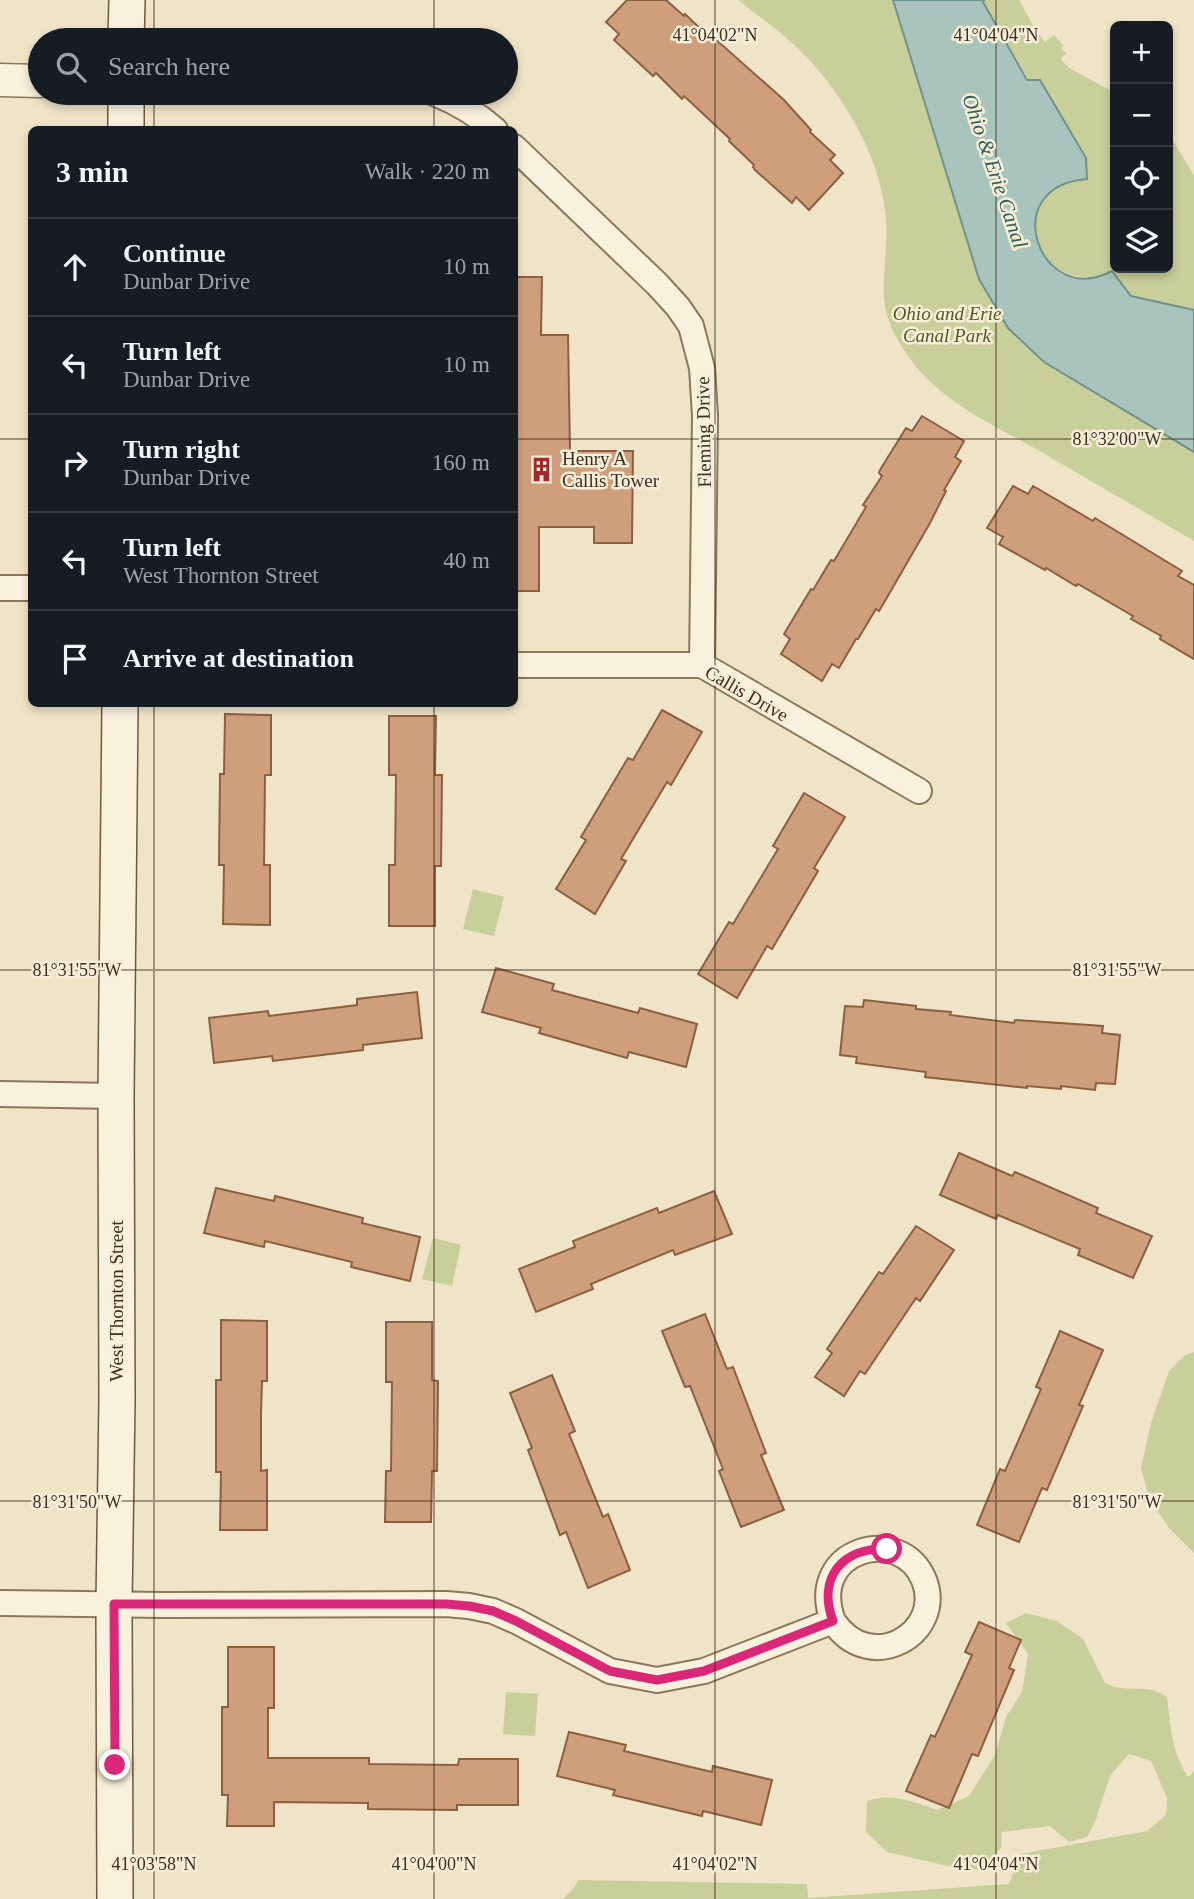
<!DOCTYPE html>
<html lang="en">
<head>
<meta charset="utf-8">
<style>
  :root { --surface:#171b24; --page:#20242c; --text:#f1f3f6; --muted:#9ea1a6; --line:#363941 }
  body { margin:0; font-family:"Times New Roman",serif; background:var(--page); color:var(--text) }
  .controls { position:absolute; right:21px; top:21px; display:grid; overflow:hidden; border-radius:10px; box-shadow:0 4px 10px #0003 }
  .controls button { width:63px; height:63px; display:grid; place-items:center; padding:0; border:0; border-bottom:2px solid var(--line); background:var(--surface); color:var(--text); font:35px sans-serif }
  .stop { position:absolute; width:21px; height:21px; margin:-16px; border:5px solid #db2777; border-radius:50%; background:#fff }
  .stop.end { background:#db2777; border-color:#fff; box-shadow:0 2px 7px #0008 }
  .list { margin:0; padding:0; list-style:none }
  h2 { display:flex; justify-content:space-between; align-items:center; height:91px; margin:0; padding:0 28px; font-size:30px }
  h2 small { font-size:23px; font-weight:400; color:var(--muted) }
  .list li { display:grid; grid-template-columns:46px 1fr auto; gap:21px; align-items:center; box-sizing:border-box; height:98px; padding:0 28px; border-top:2px solid var(--line) }
  .list b { display:block; font-size:26px; white-space:nowrap }
  .list p { margin:0; font-size:23px; white-space:nowrap; color:var(--muted) }
  .list em { font-size:23px; font-style:normal; color:var(--muted) }
  .icon { flex:none; width:38px; height:38px; fill:none; stroke:currentColor; stroke-width:2; stroke-linecap:round; stroke-linejoin:round }
  .map { position:relative; flex:none; width:1194px; height:1899px; overflow:hidden }
  .search { position:absolute; background:var(--surface); box-shadow:0 4px 10px #0003; left:28px; top:28px; width:490px; height:77px; display:flex; align-items:center; gap:18px; box-sizing:border-box; padding:0 24px; border-radius:38px; color:var(--muted); font-size:26px }
  .panel { position:absolute; background:var(--surface); box-shadow:0 4px 10px #0003; left:28px; top:126px; width:490px; height:581px; border-radius:10px }
  .map>svg:first-child { display:block }
</style>
</head>
<body>
<div class="map">
<svg width="1194" height="1899" viewBox="0 0 1194 1899">
  <rect width="100%" height="100%" fill="#f0e4c8"/>
  <g fill="#c9cf9b">
    <path d="M 738,0 L 893,0 L 979,279 L 1090,390 L 1194,452 L 1194,541 C 1144,512 1093,482 1043,453 C 994,425 935,400 904,350 C 895,337 888,322 885,306 C 881,281 888,248 886,222 C 883,165 851,108 814,65 C 792,40 764,20 738,0 Z"/>
    <path d="M 984,0 L 1019,0 L 1034,27 L 1045,42 L 1054,35 L 1063,45 L 1061,48 L 1066,53 L 1061,59 L 1069,68 L 1115,93 L 1115,268 L 1168,268 L 1168,135 L 1171,138 L 1194,175 L 1194,310 L 1131,296 L 1107,274 C 1038,295 1007,206 1065,183 C 1072,180 1079,180 1087,179 L 983,2 Z"/>
    <path d="M 473,889 L 504,897 L 494,936 L 463,929 Z"/>
    <path d="M 433,1238 L 461,1245 L 452,1286 L 422,1279 Z"/>
    <path d="M 1194,1352 L 1194,1553 L 1169,1528 L 1149,1498 L 1141,1468 L 1151,1423 L 1169,1371 L 1185,1355 Z"/>
    <path d="M 1026,1613 L 1057,1621 L 1083,1639 L 1105,1683 C 1110,1685 1116,1688 1121,1688 C 1139,1690 1152,1686 1167,1697 C 1171,1728 1171,1750 1188,1777 L 1194,1771 L 1194,1899 L 563,1899 L 574,1888 L 578,1880 L 807,1884 L 808,1898 L 1009,1884 L 1020,1854 L 1147,1831 L 1166,1815 L 1167,1798 L 1151,1761 L 1129,1754 L 1110,1776 L 1095,1822 L 1087,1837 L 1069,1842 L 1050,1826 L 1002,1832 L 1001,1848 L 980,1870 L 948,1866 L 887,1852 L 866,1832 L 867,1801 C 891,1792 914,1802 937,1810 L 969,1796 L 995,1755 L 1006,1717 L 1022,1692 L 1028,1654 L 1006,1623 Z"/>
    <path d="M 506,1692 L 538,1694 L 535,1736 L 503,1734 Z"/>
  </g>
  <path fill="#a9c4bc" stroke="#6f938a" stroke-width="2" d="M 893,0 L 984,0 L 983,2 L 1027,80 L 1040,80 L 1086,158 L 1087,179 C 995,186 1040,310 1112,271 L 1131,296 L 1194,310 L 1194,452 L 1044,362 L 1008,328 L 979,279 Z"/>
  <g fill="#cf9f7d" stroke="#8d5f41" stroke-width="2">
    <path d="M 627,0 L 666,0 L 684,16 L 685,14 L 710,38 L 712,36 L 784,100 L 811,130 L 810,132 L 835,155 L 830,160 L 843,173 L 809,210 L 796,197 L 792,203 L 755,170 L 753,167 L 754,165 L 729,141 L 730,139 L 684,96 L 682,99 L 656,73 L 653,76 L 614,40 L 619,34 L 606,22 Z"/>
    <path d="M 514,277 L 542,277 L 541,335 L 568,335 L 570,451 L 633,451 L 632,543 L 594,543 L 594,527 L 539,527 L 539,591 L 514,591 Z"/>
    <path d="M 922,416 L 964,441 L 955,457 L 961,461 L 944,490 L 946,491 L 930,523 L 885,601 L 879,611 L 876,609 L 858,639 L 856,639 L 839,668 L 832,664 L 822,681 L 781,654 L 790,639 L 784,634 L 811,589 L 813,590 L 831,560 L 834,561 L 866,507 L 863,505 L 882,476 L 879,473 L 880,470 L 906,428 L 912,431 Z"/>
    <path d="M 1013,486 L 1028,494 L 1033,486 L 1093,521 L 1095,518 L 1182,571 L 1178,576 L 1194,585 L 1194,659 L 1160,639 L 1161,636 L 1131,619 L 1133,616 L 1078,584 L 1076,586 L 1046,568 L 1045,570 L 999,544 L 1003,537 L 987,528 Z"/>
    <path d="M 662,710 L 702,732 L 671,785 L 667,782 L 621,859 L 626,861 L 595,914 L 556,889 L 586,840 L 581,837 L 628,758 L 633,760 Z"/>
    <path d="M 225,714 L 271,715 L 271,775 L 265,775 L 264,865 L 270,865 L 270,925 L 223,924 L 224,865 L 219,865 L 220,774 L 224,774 Z"/>
    <path d="M 389,716 L 436,716 L 435,775 L 442,775 L 441,866 L 435,866 L 435,926 L 389,926 L 389,865 L 395,865 L 396,775 L 389,775 Z"/>
    <path d="M 804,793 L 845,817 L 814,868 L 818,871 L 772,949 L 767,946 L 737,998 L 698,974 L 729,922 L 733,924 L 778,849 L 773,846 Z"/>
    <path d="M 496,968 L 554,984 L 552,990 L 638,1013 L 640,1008 L 697,1024 L 686,1067 L 629,1052 L 627,1058 L 539,1033 L 541,1028 L 482,1012 Z"/>
    <path d="M 417,992 L 422,1038 L 363,1045 L 363,1050 L 273,1061 L 272,1056 L 214,1063 L 209,1018 L 268,1011 L 269,1016 L 357,1005 L 357,999 Z"/>
    <path d="M 864,1000 L 916,1006 L 916,1009 L 951,1012 L 950,1015 L 1014,1023 L 1015,1020 L 1103,1026 L 1102,1033 L 1120,1035 L 1115,1084 L 1096,1083 L 1095,1090 L 1061,1086 L 1061,1089 L 1027,1086 L 1027,1088 L 925,1077 L 926,1072 L 856,1063 L 857,1057 L 840,1055 L 845,1006 L 863,1007 Z"/>
    <path d="M 959,1153 L 1012,1176 L 1015,1172 L 1098,1208 L 1096,1213 L 1152,1236 L 1133,1278 L 1078,1255 L 1080,1249 L 998,1215 L 996,1219 L 940,1195 Z"/>
    <path d="M 216,1188 L 274,1201 L 275,1196 L 363,1218 L 362,1223 L 420,1237 L 410,1281 L 351,1267 L 352,1262 L 265,1241 L 264,1247 L 204,1233 Z"/>
    <path d="M 714,1191 L 732,1234 L 675,1255 L 673,1250 L 591,1284 L 593,1289 L 536,1312 L 519,1269 L 575,1247 L 573,1241 L 657,1208 L 659,1213 Z"/>
    <path d="M 916,1226 L 954,1250 L 920,1301 L 916,1298 L 865,1374 L 860,1371 L 844,1396 L 815,1377 L 832,1353 L 827,1349 L 879,1272 L 883,1274 Z"/>
    <path d="M 705,1314 L 727,1369 L 733,1367 L 766,1453 L 761,1455 L 784,1510 L 741,1527 L 719,1471 L 723,1469 L 690,1386 L 685,1387 L 662,1331 Z"/>
    <path d="M 221,1320 L 267,1321 L 267,1381 L 262,1381 L 261,1413 L 261,1471 L 267,1470 L 267,1530 L 220,1530 L 221,1472 L 216,1472 L 216,1380 L 221,1380 Z"/>
    <path d="M 386,1322 L 432,1322 L 432,1380 L 438,1381 L 437,1471 L 432,1471 L 431,1522 L 385,1522 L 386,1471 L 391,1471 L 392,1382 L 386,1382 Z"/>
    <path d="M 1060,1331 L 1103,1350 L 1079,1405 L 1083,1406 L 1047,1490 L 1042,1488 L 1019,1542 L 977,1525 L 1000,1469 L 1005,1471 L 1041,1389 L 1036,1387 Z"/>
    <path d="M 552,1375 L 575,1431 L 569,1434 L 603,1517 L 608,1514 L 630,1570 L 588,1588 L 566,1532 L 560,1535 L 528,1450 L 532,1448 L 510,1393 Z"/>
    <path d="M 979,1622 L 1021,1640 L 1009,1668 L 1014,1670 L 978,1756 L 972,1754 L 949,1808 L 906,1791 L 931,1735 L 935,1737 L 972,1655 L 965,1652 Z"/>
    <path d="M 228,1647 L 274,1647 L 274,1708 L 268,1708 L 268,1758 L 369,1758 L 369,1764 L 458,1765 L 459,1759 L 518,1759 L 518,1805 L 457,1805 L 457,1810 L 368,1809 L 368,1803 L 274,1802 L 274,1826 L 227,1826 L 228,1795 L 222,1795 L 222,1707 L 228,1707 Z"/>
    <path d="M 569,1732 L 626,1745 L 624,1751 L 712,1772 L 713,1766 L 772,1780 L 761,1825 L 703,1811 L 702,1816 L 613,1795 L 615,1790 L 557,1776 Z"/>
  </g>
  <g fill="none" stroke-linecap="round" stroke-linejoin="round">
    <defs>
      <g id="minor">
        <path d="M 434,93 C 457,102 476,113 495,130"/>
        <path d="M 514,147 L 657,284 L 678,307 L 691,326 L 702,368 L 705,416 L 702,665"/>
        <path d="M 0,588 L 32,588"/>
        <path d="M 514,665 L 702,665 L 919,791"/>
        <path d="M 0,1094 L 116,1096"/>
        <path d="M 0,1603 L 164,1605 L 446,1604 L 469,1606 L 493,1611 L 516,1621 L 610,1671 L 657,1680 L 704,1671 L 833,1621 C 870,1677 945,1633 924,1580 C 901,1523 806,1549 833,1621"/>
      </g>
      <path id="tertiary" d="M 0,80 L 40,81"/>
      <g id="secondary">
        <path d="M 126,40 L 127,0"/>
        <path d="M 126,130 L 126,93"/>
        <path d="M 115,1899 L 114,1604 L 117,1400 L 116,1096 L 120,704"/>
      </g>
    </defs>
    <use href="#minor" stroke="#8d765c" stroke-width="28"/>
    <use href="#tertiary" stroke="#8d765c" stroke-width="35"/>
    <use href="#secondary" stroke="#6f573f" stroke-width="38"/>
    <use href="#minor" stroke="#faf1dc" stroke-width="24"/>
    <use href="#tertiary" stroke="#faf1dc" stroke-width="32"/>
    <use href="#secondary" stroke="#faf1dc" stroke-width="35"/>
  </g>
  <g fill="none" stroke-linecap="round" stroke-linejoin="round">
    <path stroke="#db2777" stroke-width="9" d="M 115,1765 L 114,1604 L 446,1604 L 469,1606 L 493,1611 L 516,1621 L 610,1671 L 657,1680 L 704,1671 L 833,1621 C 817,1578 842,1547 887,1549"/>
  </g>
  <path fill="none" stroke="#3d2e20" stroke-width="2" stroke-opacity="0.45" d="M 154,0 L 154,40M 434,0 L 434,40M 715,0 L 715,1899M 996,0 L 996,1899M 154,93 L 154,130M 434,93 L 434,130M 0,439 L 32,439M 514,439 L 1194,439M 154,704 L 154,1899M 434,704 L 434,1899M 0,970 L 1194,970M 0,1501 L 1194,1501"/>
  <defs>
    <symbol id="building-bare" viewBox="-9 -9 18 18"><path d="M-4-6H4V6H1V3H-1V6H-4ZM-2.5-4.3h1.7v1.8h-1.7ZM.8-4.3h1.7v1.8H.8ZM-2.5-1h1.7V.8h-1.7ZM.8-1h1.7V.8H.8Z" fill="#9e2a2b" stroke="#f7eed8" stroke-width="2.5" paint-order="stroke"/></symbol>
  </defs>
  <g fill-rule="evenodd">
    <use href="#building-bare" x="524" y="452" width="35" height="35"/>
  </g>
  <g text-anchor="middle" stroke-width="5" stroke-linejoin="round" paint-order="stroke">
    <g font-size="19" font-style="italic" fill="#4d5a26" stroke="#f7eed8">
      <text x="947" y="320">Ohio and Erie<tspan x="947" dy="22">Canal Park</tspan></text>
    </g>
    <g font-size="19" fill="#3d2e20" stroke="#f7eed8">
      <text transform="translate(703 432) rotate(-91)" y="7">Fleming Drive</text>
      <text transform="translate(747 693) rotate(30)" y="7">Callis Drive</text>
      <text transform="translate(116 1301) rotate(-90)" y="7">West Thornton Street</text>
    </g>
    <g font-size="19" fill="#3d2e20" stroke="#f7eed8" text-anchor="start">
      <text x="562" y="465">Henry A<tspan x="562" dy="22">Callis Tower</tspan></text>
    </g>
    <g font-size="21" font-style="italic" fill="#2f5d5a" stroke="#f7eed8">
      <text transform="translate(995 171) rotate(71)" y="7">Ohio &amp; Erie Canal</text>
    </g>
  </g>
  <g font-size="18" text-anchor="middle" fill="#3d2e20" stroke="#f7eed8" stroke-width="5" stroke-linejoin="round" paint-order="stroke">
    <text x="715" y="41">41°04'02"N</text>
    <text x="996" y="41">41°04'04"N</text>
    <text x="1117" y="445">81°32'00"W</text>
    <text x="77" y="976">81°31'55"W</text>
    <text x="1117" y="976">81°31'55"W</text>
    <text x="1117" y="1508">81°31'50"W</text>
    <text x="77" y="1508">81°31'50"W</text>
    <text x="154" y="1870">41°03'58"N</text>
    <text x="434" y="1870">41°04'00"N</text>
    <text x="715" y="1870">41°04'02"N</text>
    <text x="996" y="1870">41°04'04"N</text>
  </g>
</svg>
<div class="controls">
<button>+</button>
<button>−</button>
<button><svg class="icon" aria-label="locate" viewBox="0 0 24 24"><circle cx="12" cy="12" r="6"/><path d="M12 2v4M12 18v4M2 12h4M18 12h4"/></svg></button>
<button><svg class="icon" aria-label="layers" viewBox="0 0 24 24"><path d="M12 4l9 5-9 5-9-5zM3 14l9 5 9-5"/></svg></button>
</div>
<div class="stop" style="left:887px;top:1549px"></div>
<div class="stop end" style="left:115px;top:1765px"></div>
<div class="search"><svg class="icon" aria-label="search" viewBox="0 0 24 24"><circle cx="10" cy="10" r="6"/><path d="M15 15l6 6"/></svg>Search here</div>
<section class="panel">
<h2>3 min<small>Walk · 220 m</small></h2>
<ul class="list">
<li><svg class="icon" aria-label="ahead" viewBox="0 0 24 24"><path d="M12 20V5M6 11l6-6 6 6"/></svg><div><b>Continue</b><p>Dunbar Drive</p></div><em>10 m</em></li>
<li><svg class="icon" aria-label="left" viewBox="0 0 24 24"><path d="M17 20v-9H6M10 6l-5 5 5 5"/></svg><div><b>Turn left</b><p>Dunbar Drive</p></div><em>10 m</em></li>
<li><svg class="icon" aria-label="right" viewBox="0 0 24 24"><path d="M7 20v-9h11M14 6l5 5-5 5"/></svg><div><b>Turn right</b><p>Dunbar Drive</p></div><em>160 m</em></li>
<li><svg class="icon" aria-label="left" viewBox="0 0 24 24"><path d="M17 20v-9H6M10 6l-5 5 5 5"/></svg><div><b>Turn left</b><p>West Thornton Street</p></div><em>40 m</em></li>
<li><svg class="icon" aria-label="arrive" viewBox="0 0 24 24"><path d="M6 21V4h12l-3 4 3 4H6"/></svg><div><b>Arrive at destination</b></div></li>
</ul>
</section>
</div>
</body>
</html>
